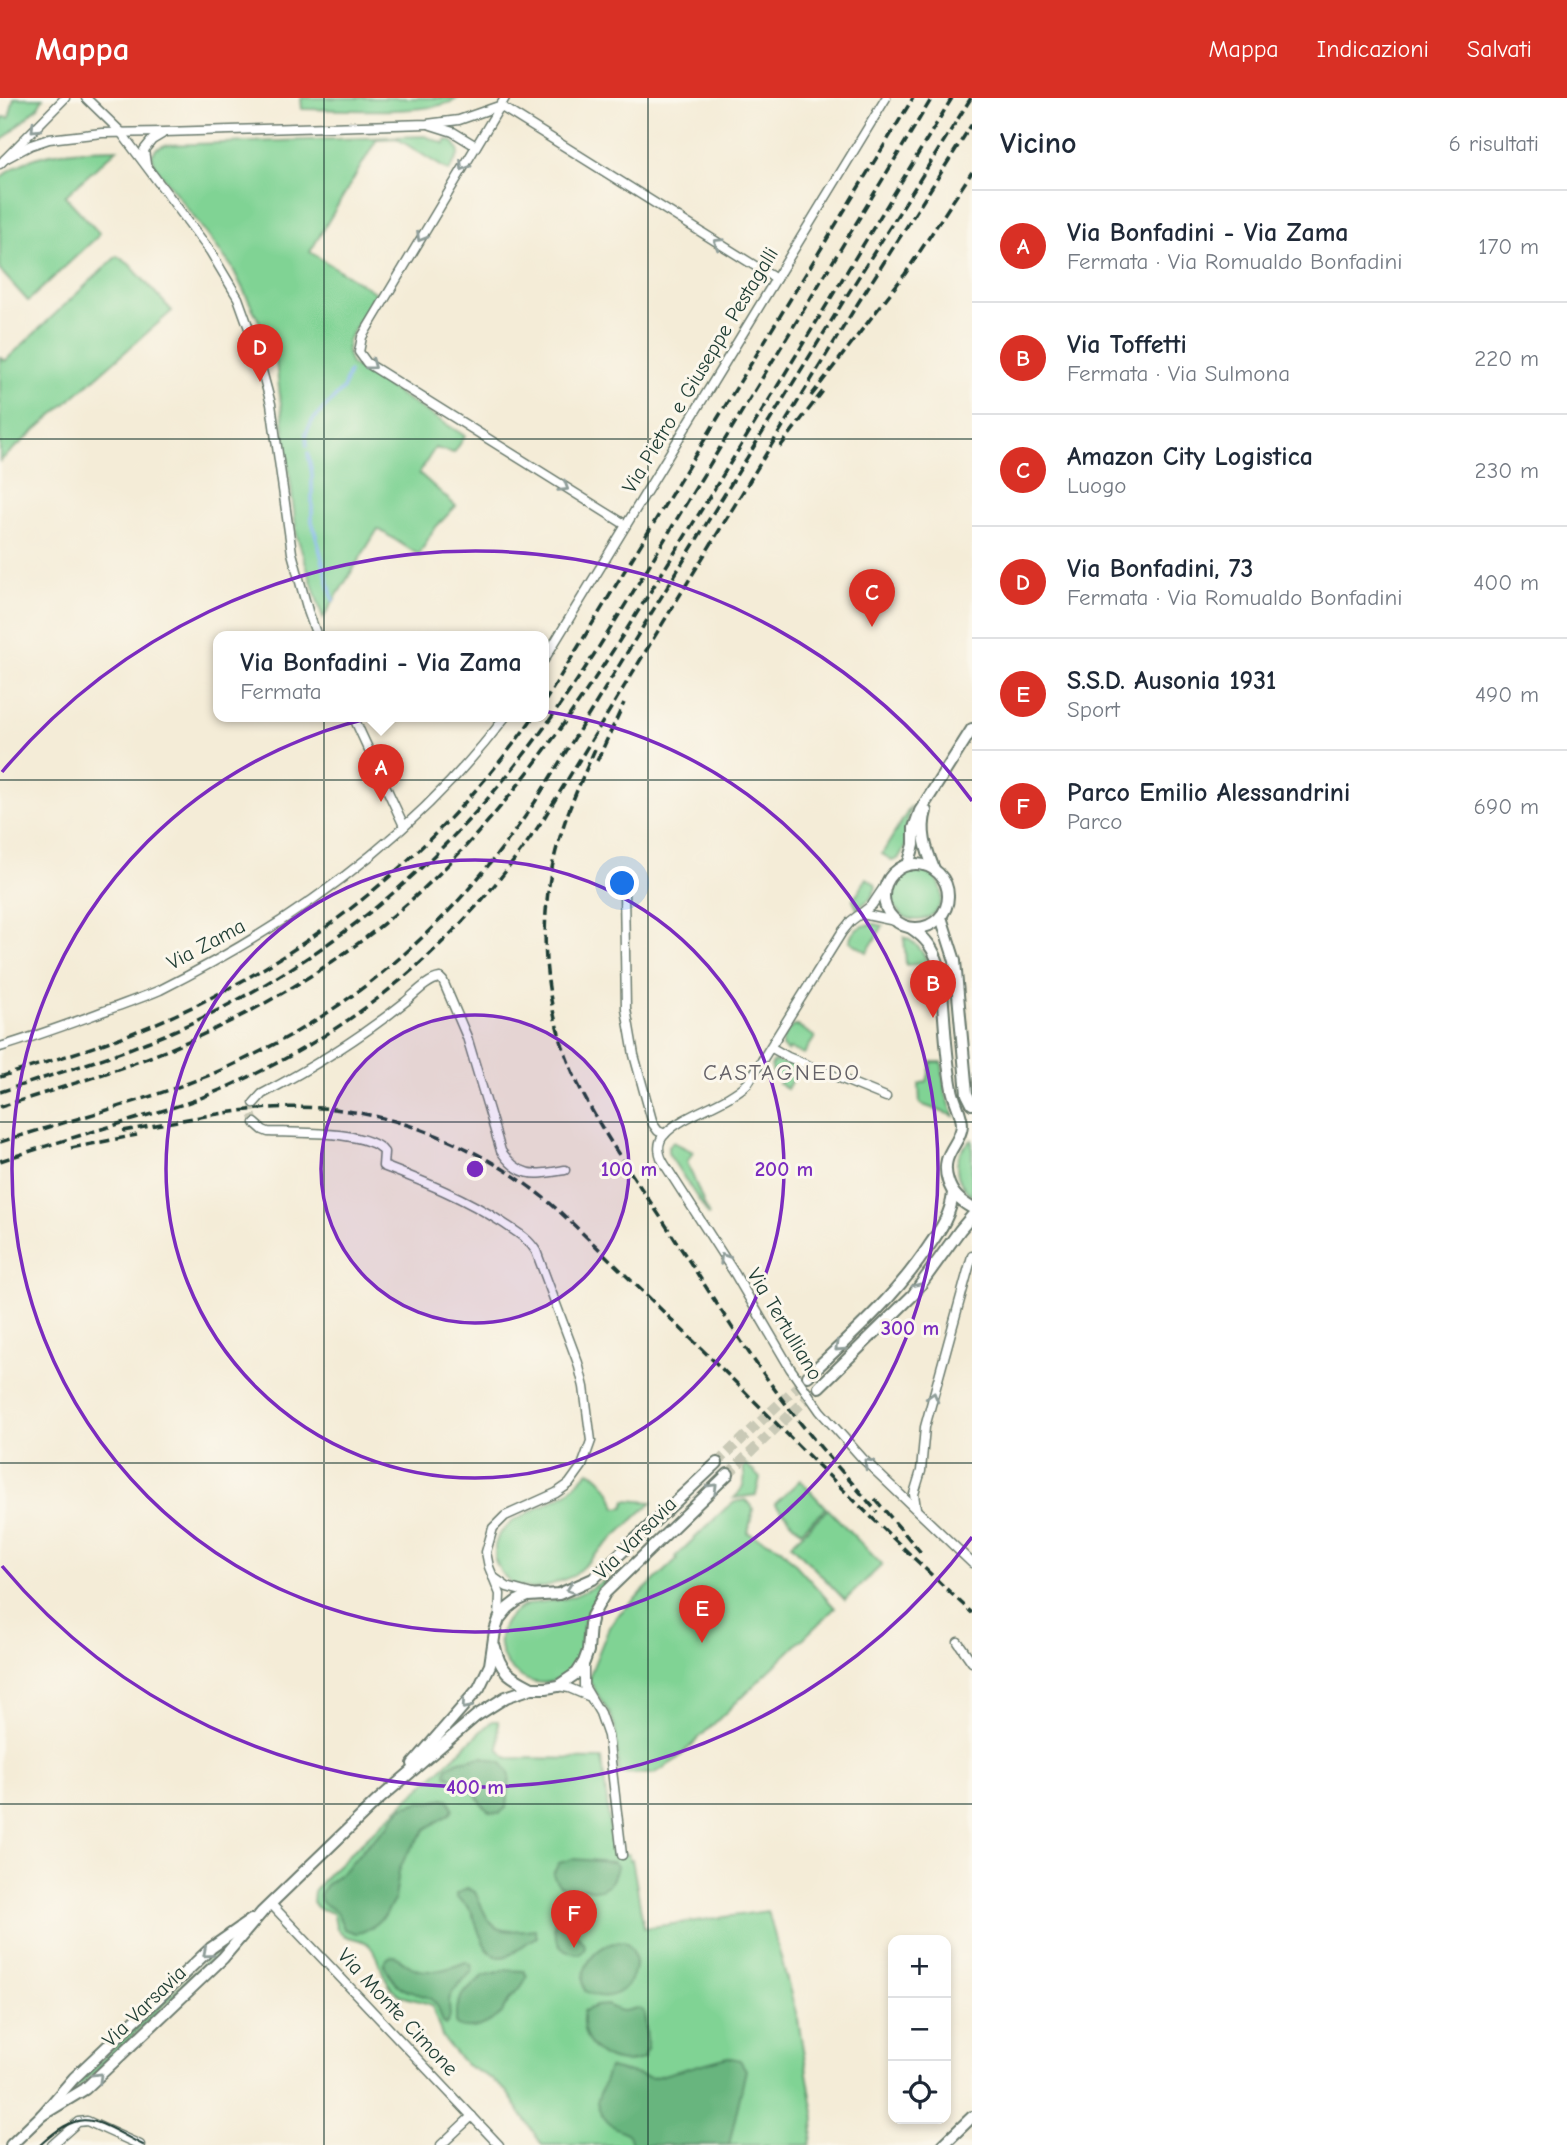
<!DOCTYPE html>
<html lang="it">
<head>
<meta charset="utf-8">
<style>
  :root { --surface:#fff; --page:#f2f2f3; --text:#1f2937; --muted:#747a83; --line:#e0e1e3; --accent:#d93025 }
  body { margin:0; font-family:"Comic Neue",sans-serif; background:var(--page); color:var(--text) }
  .controls { position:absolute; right:21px; bottom:21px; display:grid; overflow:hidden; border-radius:14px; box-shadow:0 4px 10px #0003 }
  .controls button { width:63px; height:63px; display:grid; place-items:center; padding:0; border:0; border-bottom:2px solid var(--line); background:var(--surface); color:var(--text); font:35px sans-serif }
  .you { position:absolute; left:623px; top:786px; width:24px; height:24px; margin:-18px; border:5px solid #fff; border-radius:50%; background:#1a73e8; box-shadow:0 0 0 10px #1a73e833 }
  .badge { display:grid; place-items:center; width:46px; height:46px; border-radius:50%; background:var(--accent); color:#fff; font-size:23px; font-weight:700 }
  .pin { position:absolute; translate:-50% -58px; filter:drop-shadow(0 2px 4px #0008) }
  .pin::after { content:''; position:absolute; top:37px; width:24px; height:21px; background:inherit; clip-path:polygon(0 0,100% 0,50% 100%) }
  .popup { position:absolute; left:213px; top:533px; width:336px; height:91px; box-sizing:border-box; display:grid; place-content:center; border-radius:14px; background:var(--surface); filter:drop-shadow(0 2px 5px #0005); font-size:23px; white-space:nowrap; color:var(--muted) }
  .popup b { font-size:26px; color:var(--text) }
  .popup::after { content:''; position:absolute; left:50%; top:100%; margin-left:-14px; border:14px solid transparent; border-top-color:var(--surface) }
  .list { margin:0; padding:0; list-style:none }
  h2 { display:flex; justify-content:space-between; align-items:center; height:91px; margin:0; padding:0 28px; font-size:30px }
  h2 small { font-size:23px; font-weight:400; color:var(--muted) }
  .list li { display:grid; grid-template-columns:46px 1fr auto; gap:21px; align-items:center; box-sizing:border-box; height:112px; padding:0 28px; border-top:2px solid var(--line) }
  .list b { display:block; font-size:26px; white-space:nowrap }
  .list p { margin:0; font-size:23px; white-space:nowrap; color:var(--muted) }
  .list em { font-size:23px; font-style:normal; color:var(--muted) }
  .icon { flex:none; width:38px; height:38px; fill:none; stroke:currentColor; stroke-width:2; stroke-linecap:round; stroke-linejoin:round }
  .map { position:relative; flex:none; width:972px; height:2047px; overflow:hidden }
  header { display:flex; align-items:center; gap:42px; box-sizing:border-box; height:98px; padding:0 35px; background:var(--accent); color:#fff }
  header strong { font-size:33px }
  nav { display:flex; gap:38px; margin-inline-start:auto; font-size:24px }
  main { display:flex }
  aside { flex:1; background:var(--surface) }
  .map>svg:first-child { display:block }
</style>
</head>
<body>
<header>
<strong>Mappa</strong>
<nav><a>Mappa</a><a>Indicazioni</a><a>Salvati</a></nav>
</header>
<main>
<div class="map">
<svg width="972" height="2047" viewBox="0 0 972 2047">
  <rect width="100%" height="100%" fill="#fbf7ec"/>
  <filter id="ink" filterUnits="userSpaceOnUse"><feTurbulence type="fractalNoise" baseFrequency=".0143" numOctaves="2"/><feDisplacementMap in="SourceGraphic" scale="14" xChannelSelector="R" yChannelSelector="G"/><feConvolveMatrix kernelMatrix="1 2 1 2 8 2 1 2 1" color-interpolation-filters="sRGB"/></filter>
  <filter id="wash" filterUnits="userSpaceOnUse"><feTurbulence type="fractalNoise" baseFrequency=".00686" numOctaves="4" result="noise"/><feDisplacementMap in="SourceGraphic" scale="28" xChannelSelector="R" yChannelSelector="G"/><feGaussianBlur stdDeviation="1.57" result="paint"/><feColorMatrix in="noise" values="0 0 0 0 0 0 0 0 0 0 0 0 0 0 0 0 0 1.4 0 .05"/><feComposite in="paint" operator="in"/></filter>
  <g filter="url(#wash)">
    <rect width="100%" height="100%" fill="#f4ecd7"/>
    <g fill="#80d394" stroke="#508864" stroke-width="2">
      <path d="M 14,0 L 43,0 L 38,9 L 0,44 L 0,30 L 3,19 L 9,20 Z"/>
      <path d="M 301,0 L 458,0 C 436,18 334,11 302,11 Z"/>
      <path d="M 425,38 L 445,46 L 446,42 C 454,42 458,49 459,56 L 449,73 L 396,40 L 377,41 L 310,154 L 376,195 L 348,242 L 347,255 L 351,266 L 465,338 L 454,355 L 435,350 L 419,375 L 456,408 L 433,432 L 419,457 L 378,431 L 323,520 L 297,438 L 276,265 L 265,235 L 232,169 L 155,68 L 152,57 L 156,51 L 165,47 Z"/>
      <path d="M 117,51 L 65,98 L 99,135 L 98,138 L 28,203 L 0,172 L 0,80 C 33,51 75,52 117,51 Z"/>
      <path d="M 117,158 L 129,166 L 172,213 L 0,363 L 0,259 L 5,263 Z"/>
      <path d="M 911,708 L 907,726 L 906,747 L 898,761 L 893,763 L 882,756 Z"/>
      <circle cx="917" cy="797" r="25"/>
      <path d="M 867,780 L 875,786 L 876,790 L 871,800 L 857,811 L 853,802 Z"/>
      <path d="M 875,826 L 883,828 L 867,854 L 850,843 C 851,831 864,826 875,826 Z"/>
      <path d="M 904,839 C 916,844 923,853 928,865 L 906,867 Z"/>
      <path d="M 794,928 L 798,928 L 815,939 L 804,956 L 789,951 L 788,954 L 782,949 C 781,941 787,931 794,928 Z"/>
      <path d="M 774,963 L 788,967 L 789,964 L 815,974 C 797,975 795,975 787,991 L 779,986 L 781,983 L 773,975 L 771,968 Z"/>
      <path d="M 932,964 L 942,964 L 945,993 L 954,1018 L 920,1006 L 919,986 L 927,983 Z"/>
      <path d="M 972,1042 L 972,1098 C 953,1082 951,1057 972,1042 Z"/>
      <path d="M 673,1044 L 693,1054 L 687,1064 L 709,1118 L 668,1055 L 668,1049 Z"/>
      <path d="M 739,1360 L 760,1380 L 756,1397 L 734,1400 C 747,1388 747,1376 739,1360 Z"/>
      <path d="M 589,1373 C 603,1379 613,1396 616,1410 L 624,1409 L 626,1402 L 652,1404 L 573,1478 L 545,1489 L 532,1491 L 514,1487 L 501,1475 L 495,1462 L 495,1447 L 499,1436 L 513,1423 L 567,1395 Z"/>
      <path d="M 800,1382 L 826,1410 L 801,1433 L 775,1406 Z"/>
      <path d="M 745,1402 L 751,1407 L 753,1411 L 748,1435 L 781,1450 L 835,1510 L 676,1662 L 654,1676 L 619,1675 C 616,1656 619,1637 611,1618 C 605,1605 592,1593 589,1579 L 609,1529 L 616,1519 L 677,1461 L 675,1459 L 726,1410 L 735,1404 Z"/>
      <path d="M 828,1411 L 882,1467 L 845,1502 L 791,1446 Z"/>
      <path d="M 607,1481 C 600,1493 591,1505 586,1519 C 580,1536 583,1556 571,1570 C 536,1612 473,1555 512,1516 C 527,1501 550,1505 568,1500 C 582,1496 595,1488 607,1481 Z"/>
      <path d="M 492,1623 L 498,1623 L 499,1652 L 508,1660 L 602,1661 L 613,1757 L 628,1756 L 630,1762 L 632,1761 L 644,1830 L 768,1813 L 798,1922 L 815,2021 L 810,2047 L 542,2047 L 507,1994 L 490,1980 L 466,1967 L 448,1947 L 442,1938 L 432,1908 C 422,1901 408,1903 397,1895 C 381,1883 382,1863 370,1848 C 361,1838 344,1843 337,1831 C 335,1826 335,1820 333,1815 L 318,1810 L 313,1805 L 314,1793 L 329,1775 Z"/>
      <path d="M 230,1844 L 83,1986 L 64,1997 L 218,1851 Z"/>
    </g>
    <g fill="#68b57e" stroke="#447959" stroke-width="2">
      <path d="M 483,1659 L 502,1664 L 510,1677 L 507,1709 L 500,1715 L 489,1714 C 481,1707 478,1697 471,1691 C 463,1684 453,1683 446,1676 L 447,1669 L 459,1663 Z"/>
      <path d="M 443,1701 L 449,1702 L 453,1710 L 451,1715 L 426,1731 L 406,1757 L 399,1773 L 395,1801 L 385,1817 L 372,1829 L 362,1834 L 356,1835 L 344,1831 L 337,1814 L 322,1804 L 320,1798 L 325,1788 L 348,1769 L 363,1751 L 389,1727 L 395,1717 L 403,1709 L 420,1704 L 432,1704 Z"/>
      <path d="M 572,1761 L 613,1764 L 617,1768 C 615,1776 613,1784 606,1788 C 599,1794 593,1791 585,1790 C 569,1790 559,1794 553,1776 L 559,1765 Z"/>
      <path d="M 467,1790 L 475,1794 C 492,1832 492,1836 535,1831 L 537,1839 C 526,1843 519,1853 509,1857 C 484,1868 479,1829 472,1815 C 469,1808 462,1804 456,1799 L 456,1796 Z"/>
      <path d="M 568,1812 L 573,1815 L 572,1830 L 585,1847 L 584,1852 L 579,1856 C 556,1854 550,1834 557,1815 Z"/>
      <path d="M 624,1843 C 651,1859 626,1916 585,1893 C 578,1875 590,1856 607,1847 C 612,1845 618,1844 624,1843 Z"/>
      <path d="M 395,1858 C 401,1861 404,1864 410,1868 C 427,1878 449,1871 466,1864 L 471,1867 L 473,1872 C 466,1881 453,1889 450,1899 C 446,1910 455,1918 445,1927 C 440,1920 441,1913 436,1906 C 423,1890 404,1903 387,1873 C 383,1867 384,1864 389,1859 Z"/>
      <path d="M 506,1872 L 524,1873 L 527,1878 C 522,1894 508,1897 502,1915 C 490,1925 471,1936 456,1927 L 456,1913 L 462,1897 L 483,1878 Z"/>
      <path d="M 607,1907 C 611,1909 619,1913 623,1913 C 633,1913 636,1906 644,1914 L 648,1949 L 644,1960 C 612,1974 576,1948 584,1913 L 596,1908 Z"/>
      <path d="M 728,1959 L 740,1962 L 746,1972 L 729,2047 L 632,2047 C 630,2034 622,2034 613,2028 C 606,2024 598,2012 597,2004 L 609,1970 L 652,1980 Z"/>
    </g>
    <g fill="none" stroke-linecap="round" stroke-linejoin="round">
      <g stroke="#81b5ee" stroke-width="3.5">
        <path d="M 307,348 L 306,335 L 313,322 L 343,291 L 349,274"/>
        <path d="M 308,355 L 312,376 L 312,423 L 333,502"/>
      </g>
    </g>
  </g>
  <g filter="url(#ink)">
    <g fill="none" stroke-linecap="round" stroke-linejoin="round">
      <path stroke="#c9c9b6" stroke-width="8" stroke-dasharray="8 4" stroke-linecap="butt" d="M 254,1005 L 252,1015 L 255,1025"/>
      <g stroke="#c9c9b6" stroke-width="10" stroke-dasharray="10 5" stroke-linecap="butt">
        <path d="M 717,1365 L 806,1280"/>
        <path d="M 728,1376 L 819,1289"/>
      </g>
      <defs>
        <g id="street">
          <path d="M 86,0 L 120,33 L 210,153 L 238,200 L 255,247 L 271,306 L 292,455 L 308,513 L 317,538"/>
          <path d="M 505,0 L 362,239 L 359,254 L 367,265 L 626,427"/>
          <path d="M 500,8 L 776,181"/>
          <path d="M 431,27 L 453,34 L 476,48"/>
          <path d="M 5,61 L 31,47 L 49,41 L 102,35 L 164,34 L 427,26 L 459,22 L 499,8"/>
          <path d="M 0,66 L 65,0"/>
          <path d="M 146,66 L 144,52 L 152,42 L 162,36"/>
          <path d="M 544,562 L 886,0"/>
          <path d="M 353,618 L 404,728"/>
          <path d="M 886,786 L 872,807 L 851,823 L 842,834 L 748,985 C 725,1007 683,1016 664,1037 C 656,1046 659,1058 665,1067 L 735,1176 L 790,1270 L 820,1313 L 863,1361 L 972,1465"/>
          <path d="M 624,794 L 626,911 L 634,957 L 653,1026 L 658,1033 L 665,1036"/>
          <path d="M 862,816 L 895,823"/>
          <path d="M 0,949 C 37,938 74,924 110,911 C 126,905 144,899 160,892 C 292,826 416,737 506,618"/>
          <path d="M 772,950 L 788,959 L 886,999"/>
          <path d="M 254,1005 L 262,996 C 312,970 360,940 405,904 C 415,896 427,882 440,880 L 443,883 L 467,939 L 501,1053 C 520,1081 535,1077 565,1072"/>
          <path d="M 255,1025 L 263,1032 L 268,1034 C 294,1035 369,1032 384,1054 L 383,1068 C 425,1084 465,1100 503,1125 C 515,1133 528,1140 536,1153 L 578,1265 L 584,1289 L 591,1343 L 582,1368 L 569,1386 L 556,1395 L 505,1418 L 493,1430 L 486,1454 L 489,1469 L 500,1496 L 499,1521"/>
          <path d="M 916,1410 L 914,1396 L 921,1373 L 925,1329 L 972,1158"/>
          <path d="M 493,1479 L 507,1489 L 532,1496"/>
          <path d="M 958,1544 L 972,1564"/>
          <path d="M 584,1567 L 584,1588 L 600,1615 L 608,1638 L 622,1757"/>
          <path d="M 558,1588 L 569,1590 L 588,1598"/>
          <path d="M 271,1806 L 499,2047"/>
          <path d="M 52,2047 L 78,2024 L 87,2023 L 140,2047"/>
          <path d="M 441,2047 L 472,2018"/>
        </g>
        <g id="secondary">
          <path d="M 926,713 C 920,734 926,751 934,771"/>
          <circle cx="916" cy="798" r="32"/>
          <path d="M 908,767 L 914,747 L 914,730 L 920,713 L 972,631"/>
          <path d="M 941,819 L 955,863 L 967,996 L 972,1006"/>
          <path d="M 911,830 C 926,840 934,851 939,868 C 945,908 944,951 952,991 C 954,1003 962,1015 962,1027 C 961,1047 939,1055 948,1083 C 952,1096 960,1103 972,1110"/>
          <path d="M 808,1278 C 852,1237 896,1198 929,1148 C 941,1131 951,1116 953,1095"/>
          <path d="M 819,1289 L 913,1197 L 960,1132 L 972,1118"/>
          <path d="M 495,1549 C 500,1574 511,1579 532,1590"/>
          <path d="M 413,1666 L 479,1590 L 490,1567 L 495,1533 L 499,1521 L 508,1510 L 517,1503 L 528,1498 L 559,1496 L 593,1481 L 717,1365"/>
          <path d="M 42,2017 L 85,1991 L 223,1860 L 262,1814 L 377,1703 L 476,1618 L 506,1599 L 532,1590 L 546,1590 L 558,1588 L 577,1575 L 584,1564 L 588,1553 L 590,1526 L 592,1518 L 605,1495 L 728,1376"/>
          <path d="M 11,2047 L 42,2017 L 74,1980 L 211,1850 L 251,1822"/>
          <path d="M 943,2047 L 972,2019"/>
        </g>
      </defs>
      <use href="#street" stroke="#6a7a6d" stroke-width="11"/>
      <use href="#secondary" stroke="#6a7a6d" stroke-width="14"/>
      <use href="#street" stroke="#fff" stroke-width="8"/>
      <use href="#secondary" stroke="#fff" stroke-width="10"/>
      <path stroke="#1f3d34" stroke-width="2" d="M 40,2047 C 84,2006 95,2023 143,2047"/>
      <g stroke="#1f3d34" stroke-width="3.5" stroke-dasharray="10 5" stroke-linecap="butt">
        <path d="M 811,298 L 905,176 L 972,74"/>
        <path d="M 780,349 L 823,293"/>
        <path d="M 544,605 L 913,0"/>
        <path d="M 595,651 C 583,679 569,708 560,739 C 535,819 542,910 578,986 C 605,1041 643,1091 676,1143 C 712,1197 745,1253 785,1305 C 813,1343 846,1377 877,1414"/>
        <path d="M 597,663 L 624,605"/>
        <path d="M 0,979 C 59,960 119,943 175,917 C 320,851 442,748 534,618"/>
        <path d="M 0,994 C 49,978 99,963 147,944 C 213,918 276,883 333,842 C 412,786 480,716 538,638 C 598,557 648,468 701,381 C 778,254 855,127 932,0"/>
        <path d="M 0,1009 C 50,993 101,978 150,959 C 222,931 291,894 353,849 C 505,739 599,575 697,419 C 783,280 867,140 952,0"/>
        <path d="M 123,1033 C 197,1020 272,1001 348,1013 C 419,1024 488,1055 544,1100 C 576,1127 605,1158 636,1187 C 681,1231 727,1275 771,1320 C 837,1387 904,1451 972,1515"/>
        <path d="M 0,1044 C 70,1022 143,1004 212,976 C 351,917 451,829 535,704 L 846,199 L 971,0"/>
        <path d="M 71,1050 L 137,1037"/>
        <path d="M 0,1063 C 37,1051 74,1039 112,1028 C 141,1019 170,1011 198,1001 C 344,944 458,850 544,720 L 858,205 L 972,26"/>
        <path d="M 875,1401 L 923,1457"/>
      </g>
    </g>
    <defs><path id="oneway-chevron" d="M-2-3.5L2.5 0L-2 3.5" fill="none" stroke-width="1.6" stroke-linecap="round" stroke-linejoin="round" transform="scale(1.75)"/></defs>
    <g stroke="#8f9e9a">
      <use href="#oneway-chevron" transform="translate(35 30) rotate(135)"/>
      <use href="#oneway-chevron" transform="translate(464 68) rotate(121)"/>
      <use href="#oneway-chevron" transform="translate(421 139) rotate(121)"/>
      <use href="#oneway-chevron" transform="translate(718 145) rotate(-148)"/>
      <use href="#oneway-chevron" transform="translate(372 267) rotate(36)"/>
      <use href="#oneway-chevron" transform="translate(564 389) rotate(32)"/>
      <use href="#oneway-chevron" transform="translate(724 1160) rotate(-123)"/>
      <use href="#oneway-chevron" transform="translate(919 1189) rotate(-52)"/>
      <use href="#oneway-chevron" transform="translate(839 1249) rotate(137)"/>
      <use href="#oneway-chevron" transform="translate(933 1299) rotate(-74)"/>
      <use href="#oneway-chevron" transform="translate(868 1365) rotate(-135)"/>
      <use href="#oneway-chevron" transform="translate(713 1390) rotate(-44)"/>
      <use href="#oneway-chevron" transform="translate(571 1491) rotate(160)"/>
      <use href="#oneway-chevron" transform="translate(466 1607) rotate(131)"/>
      <use href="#oneway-chevron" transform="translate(207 1855) rotate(139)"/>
      <use href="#oneway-chevron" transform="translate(98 1979) rotate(-44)"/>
    </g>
  </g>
  <path fill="none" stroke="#1f3d34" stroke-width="2" stroke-opacity="0.55" d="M 324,0 L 324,2047M 648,0 L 648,2047M 0,341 L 972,341M 0,682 L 972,682M 0,1024 L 972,1024M 0,1365 L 972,1365M 0,1706 L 972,1706"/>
  <circle cx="475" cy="1071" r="154" fill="#7b2cbf" fill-opacity=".12"/>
  <g fill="none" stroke="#7b2cbf" stroke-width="3.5">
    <circle cx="475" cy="1071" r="154"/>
    <circle cx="475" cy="1071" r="309"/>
    <circle cx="475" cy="1071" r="463"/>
    <path d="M972 1439A618 618 0 0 1 2 1468M2 674A618 618 0 0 1 972 703"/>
  </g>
  <g text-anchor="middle" stroke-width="6" stroke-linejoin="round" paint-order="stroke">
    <g font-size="21" fill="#1f3d34" stroke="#fbf7ec">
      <text transform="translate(700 272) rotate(-59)" y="7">Via Pietro e Giuseppe Pestagalli</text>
      <text transform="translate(206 846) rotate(-28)" y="7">Via Zama</text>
      <text transform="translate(785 1226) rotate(59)" y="7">Via Tertulliano</text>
      <text transform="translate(635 1440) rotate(-45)" y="7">Via Varsavia</text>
      <text transform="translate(144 1908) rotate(-44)" y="7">Via Varsavia</text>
      <text transform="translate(398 1914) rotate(47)" y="7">Via Monte Cimone</text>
    </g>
    <g font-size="23" letter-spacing="2" fill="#646167" stroke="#fbf7ec">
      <text x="782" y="982">CASTAGNEDO</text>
    </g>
  </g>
  <circle cx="475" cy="1071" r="10" fill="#7b2cbf" stroke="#fbf7ec" stroke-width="3.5"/>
  <g font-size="21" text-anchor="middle" font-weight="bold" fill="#7b2cbf" stroke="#fbf7ec" stroke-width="6" stroke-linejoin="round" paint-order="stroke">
    <text x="629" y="1078">100 m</text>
    <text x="784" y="1078">200 m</text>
    <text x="910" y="1237">300 m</text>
    <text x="475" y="1696">400 m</text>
  </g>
</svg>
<div class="controls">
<button>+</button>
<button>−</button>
<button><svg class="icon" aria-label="locate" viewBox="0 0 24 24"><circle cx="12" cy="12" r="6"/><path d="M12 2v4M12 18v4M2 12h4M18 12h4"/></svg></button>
</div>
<div class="you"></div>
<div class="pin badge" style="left:381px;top:704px">A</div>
<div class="popup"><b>Via Bonfadini - Via Zama</b>Fermata</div>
<div class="pin badge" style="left:933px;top:920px">B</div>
<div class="pin badge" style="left:872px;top:529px">C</div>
<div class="pin badge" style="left:260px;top:284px">D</div>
<div class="pin badge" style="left:702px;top:1545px">E</div>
<div class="pin badge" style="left:574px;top:1850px">F</div>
</div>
<aside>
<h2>Vicino<small>6 risultati</small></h2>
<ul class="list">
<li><span class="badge">A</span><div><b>Via Bonfadini - Via Zama</b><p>Fermata · Via Romualdo Bonfadini</p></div><em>170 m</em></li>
<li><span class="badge">B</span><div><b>Via Toffetti</b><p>Fermata · Via Sulmona</p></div><em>220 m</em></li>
<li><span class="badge">C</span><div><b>Amazon City Logistica</b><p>Luogo</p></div><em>230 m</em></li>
<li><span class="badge">D</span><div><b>Via Bonfadini, 73</b><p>Fermata · Via Romualdo Bonfadini</p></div><em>400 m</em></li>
<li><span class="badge">E</span><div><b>S.S.D. Ausonia 1931</b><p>Sport</p></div><em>490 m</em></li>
<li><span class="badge">F</span><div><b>Parco Emilio Alessandrini</b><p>Parco</p></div><em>690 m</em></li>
</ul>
</aside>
</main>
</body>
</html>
